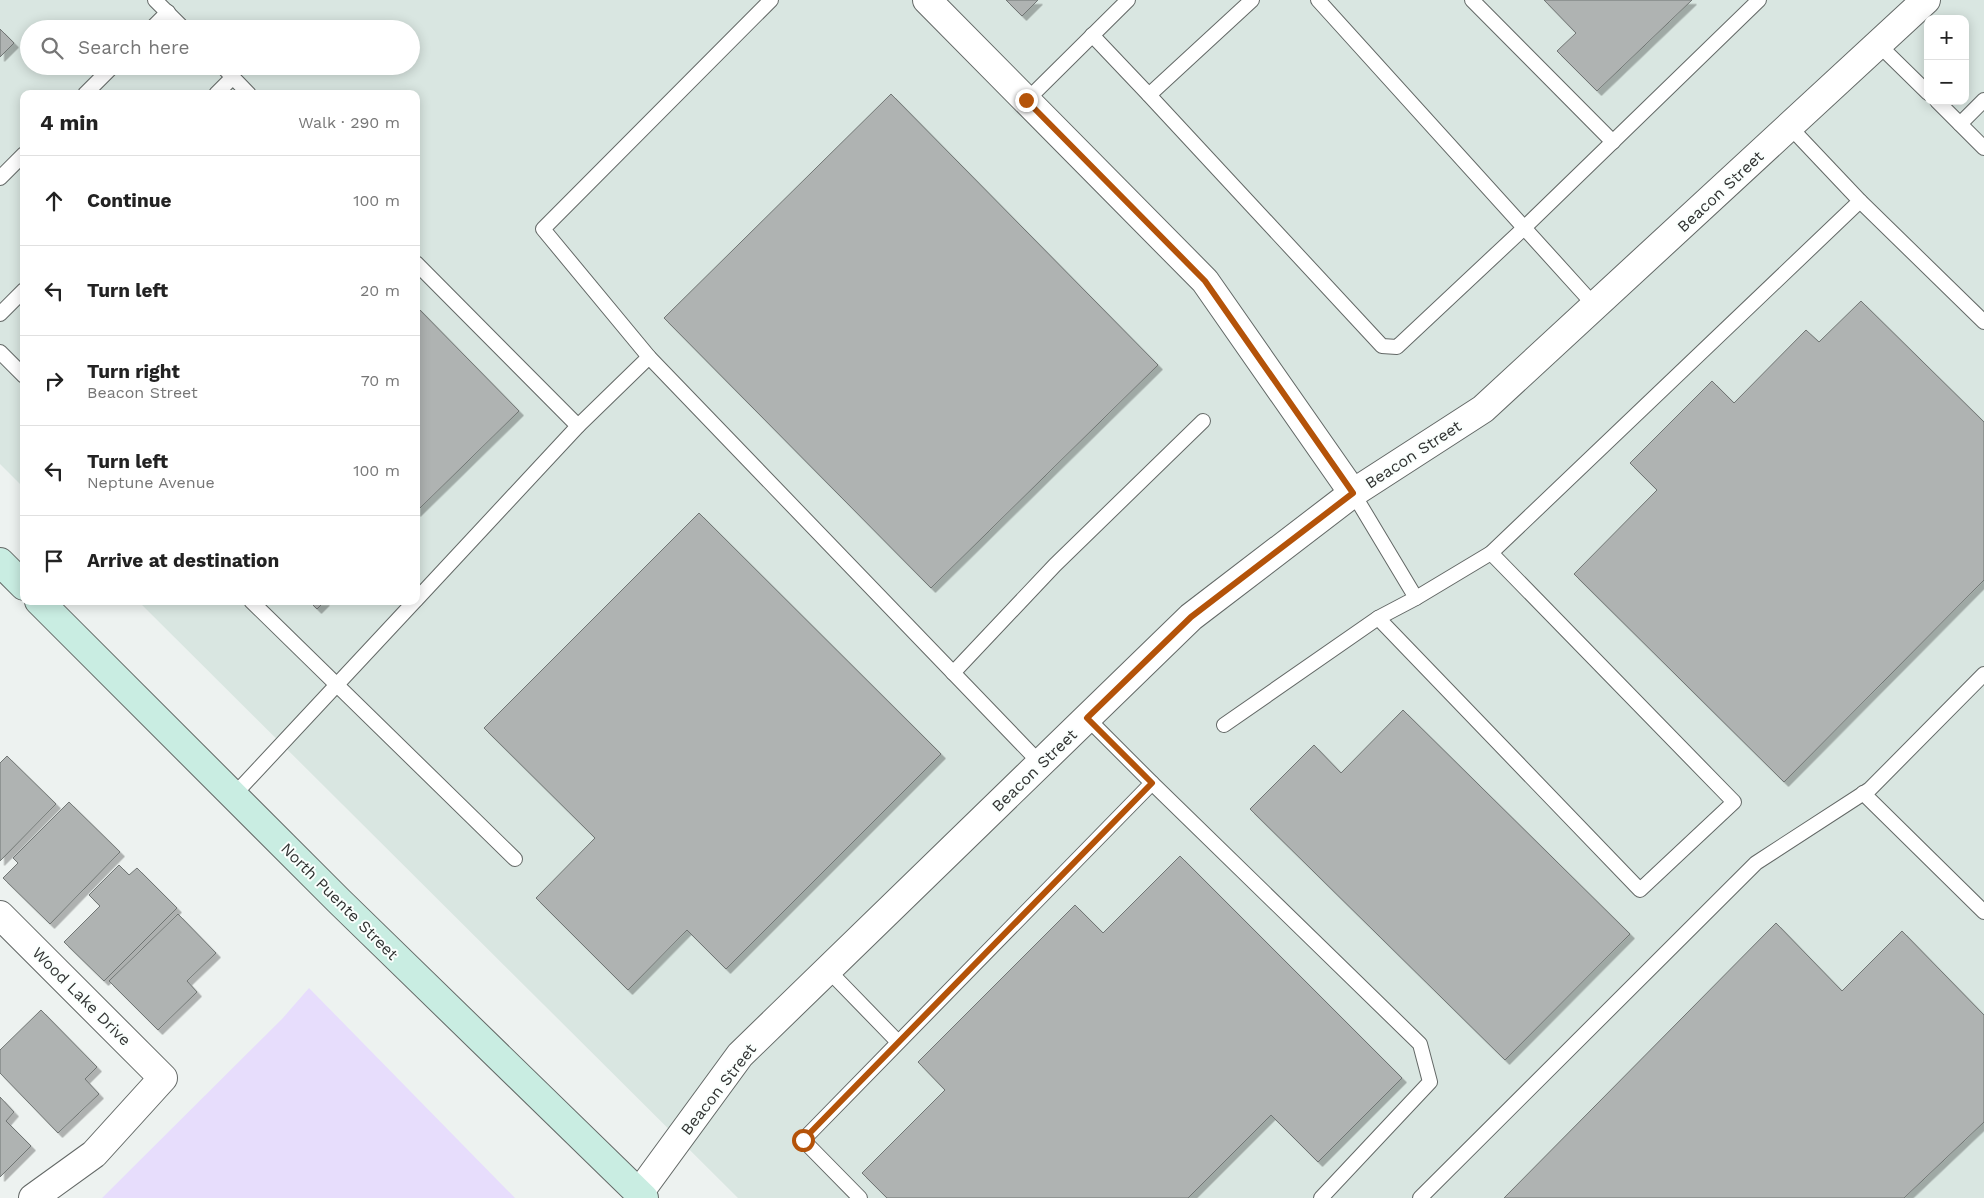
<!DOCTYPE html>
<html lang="en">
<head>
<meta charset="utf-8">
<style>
  :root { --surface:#fff; --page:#f2f2f2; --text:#222; --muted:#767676; --line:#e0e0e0 }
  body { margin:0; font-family:"Work Sans",sans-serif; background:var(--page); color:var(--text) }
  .controls { position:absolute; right:15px; top:15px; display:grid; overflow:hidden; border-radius:10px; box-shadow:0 2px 12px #0003 }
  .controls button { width:45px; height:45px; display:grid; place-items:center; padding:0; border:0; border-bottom:1px solid var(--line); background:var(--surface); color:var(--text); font:25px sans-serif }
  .stop { position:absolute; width:15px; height:15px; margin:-11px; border:4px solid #b45309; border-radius:50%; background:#fff }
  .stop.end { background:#b45309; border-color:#fff; box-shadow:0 1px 5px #0008 }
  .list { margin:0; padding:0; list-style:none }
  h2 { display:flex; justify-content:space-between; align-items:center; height:65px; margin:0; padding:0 20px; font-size:21px }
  h2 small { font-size:16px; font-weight:400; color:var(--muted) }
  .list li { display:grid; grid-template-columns:32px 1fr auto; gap:15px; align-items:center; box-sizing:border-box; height:90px; padding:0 20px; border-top:1px solid var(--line) }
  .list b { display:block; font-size:19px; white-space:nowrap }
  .list p { margin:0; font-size:16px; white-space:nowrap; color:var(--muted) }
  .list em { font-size:16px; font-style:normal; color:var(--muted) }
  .icon { flex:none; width:28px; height:28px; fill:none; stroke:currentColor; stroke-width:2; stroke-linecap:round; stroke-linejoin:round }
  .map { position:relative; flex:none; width:1984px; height:1198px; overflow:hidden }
  .search { position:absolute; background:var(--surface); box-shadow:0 2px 12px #0003; left:20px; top:20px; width:400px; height:55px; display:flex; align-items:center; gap:12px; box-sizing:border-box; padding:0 18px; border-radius:28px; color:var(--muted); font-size:19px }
  .panel { position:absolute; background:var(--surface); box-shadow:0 2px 12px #0003; left:20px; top:90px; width:400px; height:515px; border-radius:10px }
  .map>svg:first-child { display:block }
</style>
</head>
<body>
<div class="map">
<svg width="1984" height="1198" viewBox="0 0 1984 1198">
  <defs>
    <filter id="shadow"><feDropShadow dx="4.5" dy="4.5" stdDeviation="0" flood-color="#0004"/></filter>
  </defs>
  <rect width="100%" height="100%" fill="#edf2f0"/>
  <path fill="#d9e6e1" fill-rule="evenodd" d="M 0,0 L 1984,0 L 1984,1198 L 738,1198 L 138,601 L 416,601 L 416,94 L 24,94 L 24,488 L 0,464 ZM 1928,19 L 1965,19 L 1965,101 L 1928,101 ZM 29,29 L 411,29 L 411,66 L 29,66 Z"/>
  <path fill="#e7ddfc" d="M 309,988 L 515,1198 L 102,1198 L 282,1019 Z"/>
  <g fill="#afb3b2" stroke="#717674" filter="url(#shadow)">
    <path d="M 1006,0 L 1038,0 L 1022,16 Z"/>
    <path d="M 1544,0 L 1692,0 L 1597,91 L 1557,51 L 1576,33 Z"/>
    <path d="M 0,29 L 14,43 L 0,57 Z"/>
    <path d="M 891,94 L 1158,365 L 931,588 L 664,318 Z"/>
    <path d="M 1861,301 L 1984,422 L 1984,580 L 1784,782 L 1574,574 L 1657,490 L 1630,463 L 1712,381 L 1734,403 L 1806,330 L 1819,342 Z"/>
    <path d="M 416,306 L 519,411 L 416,512 Z"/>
    <path d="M 699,513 L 941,754 L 726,969 L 687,930 L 628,990 L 536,898 L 595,838 L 484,728 Z"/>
    <path d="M 309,601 L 325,601 L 317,609 Z"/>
    <path d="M 1403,710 L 1630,934 L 1505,1060 L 1250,809 L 1314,745 L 1341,773 Z"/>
    <path d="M 7,756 L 56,804 L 0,861 L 0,763 Z"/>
    <path d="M 69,802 L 120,852 L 50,924 L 3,878 L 18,863 L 13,858 Z"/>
    <path d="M 1180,856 L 1402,1078 L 1318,1162 L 1271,1115 L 1188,1198 L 887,1198 L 862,1173 L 945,1090 L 918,1062 L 1075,905 L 1103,933 Z"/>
    <path d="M 119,865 L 129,875 L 137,868 L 177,908 L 104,981 L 64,942 L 100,906 L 89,895 Z"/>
    <path d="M 178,914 L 216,953 L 187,981 L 197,992 L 158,1030 L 109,981 Z"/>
    <path d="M 1776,923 L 1842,991 L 1902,931 L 1984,1015 L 1984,1122 L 1904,1198 L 1504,1198 Z"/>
    <path d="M 41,1010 L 97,1067 L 85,1079 L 99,1094 L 58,1133 L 0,1073 L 0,1050 Z"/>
    <path d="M 0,1097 L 14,1112 L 6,1121 L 31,1146 L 0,1177 Z"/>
  </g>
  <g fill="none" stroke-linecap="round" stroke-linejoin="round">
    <defs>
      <g id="lane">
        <path d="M 155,0 L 184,29"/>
        <path d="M 1252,0 L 1149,95 L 1382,346 L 1397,347 L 1524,228 L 1759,0"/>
        <path d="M 1318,0 L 1595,306"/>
        <path d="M 1472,0 L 1613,142"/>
        <path d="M 151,29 L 168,12"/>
        <path d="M 1092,35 L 1149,95"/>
        <path d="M 1878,44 L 1928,93"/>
        <path d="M 222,66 L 249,94"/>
        <path d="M 85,94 L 113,66"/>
        <path d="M 216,94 L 233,77"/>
        <path d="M 1027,100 L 1128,0"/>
        <path d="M 1937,101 L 1984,148"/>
        <path d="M 1960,124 L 1984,100"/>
        <path d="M 0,178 L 24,154"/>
        <path d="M 1860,201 L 1984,322"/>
        <path d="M 416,263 L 578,426 L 416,600"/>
        <path d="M 0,314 L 24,290"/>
        <path d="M 0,352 L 24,376"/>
        <path d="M 649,357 L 543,229 L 771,0"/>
        <path d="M 578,426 L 649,357 L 1041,764"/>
        <path d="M 1353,493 L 1416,598 L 1491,553 L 1860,201 L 1789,126"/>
        <path d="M 1416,598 L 1378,618 L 1640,890 L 1734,802 L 1491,553"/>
        <path d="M 251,601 L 515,859"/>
        <path d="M 953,673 L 1055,565 L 1203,421"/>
        <path d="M 1224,725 L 1378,618"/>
        <path d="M 1152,783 L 1420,1044 L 1430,1082 L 1321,1198"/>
        <path d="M 1863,793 L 1984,912"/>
        <path d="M 233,796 L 415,601"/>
        <path d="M 828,970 L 898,1042"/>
        <path d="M 860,1198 L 803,1140 L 1152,783 L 1087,718"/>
        <path d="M 1420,1198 L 1756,863 L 1870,789 L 1984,674"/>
      </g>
      <g id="street">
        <path d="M 927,0 L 1205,281 L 1353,493"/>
        <path d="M 0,915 L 163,1078 L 94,1154 L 33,1198"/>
        <path d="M 639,1193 L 740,1055 L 1191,617 L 1353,493 L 1483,409 L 1926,0"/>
      </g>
      <g id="secondary">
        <path d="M 0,562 L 24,586"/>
        <path d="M 39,601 L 339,901 L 644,1198"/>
      </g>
    </defs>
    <use href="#lane" stroke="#636866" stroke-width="16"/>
    <use href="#street" stroke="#636866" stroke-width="30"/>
    <use href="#secondary" stroke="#636866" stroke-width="30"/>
    <use href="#lane" stroke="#fff" stroke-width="14"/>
    <use href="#street" stroke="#fff" stroke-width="28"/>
    <use href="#secondary" stroke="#c9ede2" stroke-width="28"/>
  </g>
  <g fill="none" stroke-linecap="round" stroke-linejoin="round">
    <path stroke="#b45309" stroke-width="6" d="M 803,1140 L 1152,783 L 1087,718 L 1191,617 L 1353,493 L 1205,281 L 1026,100"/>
  </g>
  <g text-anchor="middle" stroke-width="4" stroke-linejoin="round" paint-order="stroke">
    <g font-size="16" fill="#323433" stroke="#fafffd">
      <text transform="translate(1720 191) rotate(-43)" y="6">Beacon Street</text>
      <text transform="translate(1413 454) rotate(-33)" y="6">Beacon Street</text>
      <text transform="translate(1034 770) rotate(-44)" y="6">Beacon Street</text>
      <text transform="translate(340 901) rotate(45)" y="6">North Puente Street</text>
      <text transform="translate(82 996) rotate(45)" y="6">Wood Lake Drive</text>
      <text transform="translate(718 1089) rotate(-52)" y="6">Beacon Street</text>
    </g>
  </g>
</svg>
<div class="controls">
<button>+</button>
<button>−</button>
</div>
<div class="stop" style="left:803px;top:1140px"></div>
<div class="stop end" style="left:1026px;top:100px"></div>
<div class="search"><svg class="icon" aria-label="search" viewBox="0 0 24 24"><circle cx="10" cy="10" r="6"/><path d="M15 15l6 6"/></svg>Search here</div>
<section class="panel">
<h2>4 min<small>Walk · 290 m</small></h2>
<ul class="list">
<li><svg class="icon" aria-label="ahead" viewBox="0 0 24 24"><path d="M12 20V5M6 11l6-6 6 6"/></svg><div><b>Continue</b></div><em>100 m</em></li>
<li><svg class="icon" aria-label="left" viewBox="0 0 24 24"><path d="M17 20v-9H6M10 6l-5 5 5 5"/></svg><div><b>Turn left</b></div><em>20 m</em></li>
<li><svg class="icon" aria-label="right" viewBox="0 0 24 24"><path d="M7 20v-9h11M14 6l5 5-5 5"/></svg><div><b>Turn right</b><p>Beacon Street</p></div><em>70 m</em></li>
<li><svg class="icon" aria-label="left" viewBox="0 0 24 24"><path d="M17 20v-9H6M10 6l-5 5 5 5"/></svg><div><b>Turn left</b><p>Neptune Avenue</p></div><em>100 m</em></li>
<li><svg class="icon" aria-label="arrive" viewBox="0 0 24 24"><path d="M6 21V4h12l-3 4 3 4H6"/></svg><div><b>Arrive at destination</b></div></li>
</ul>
</section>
</div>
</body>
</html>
